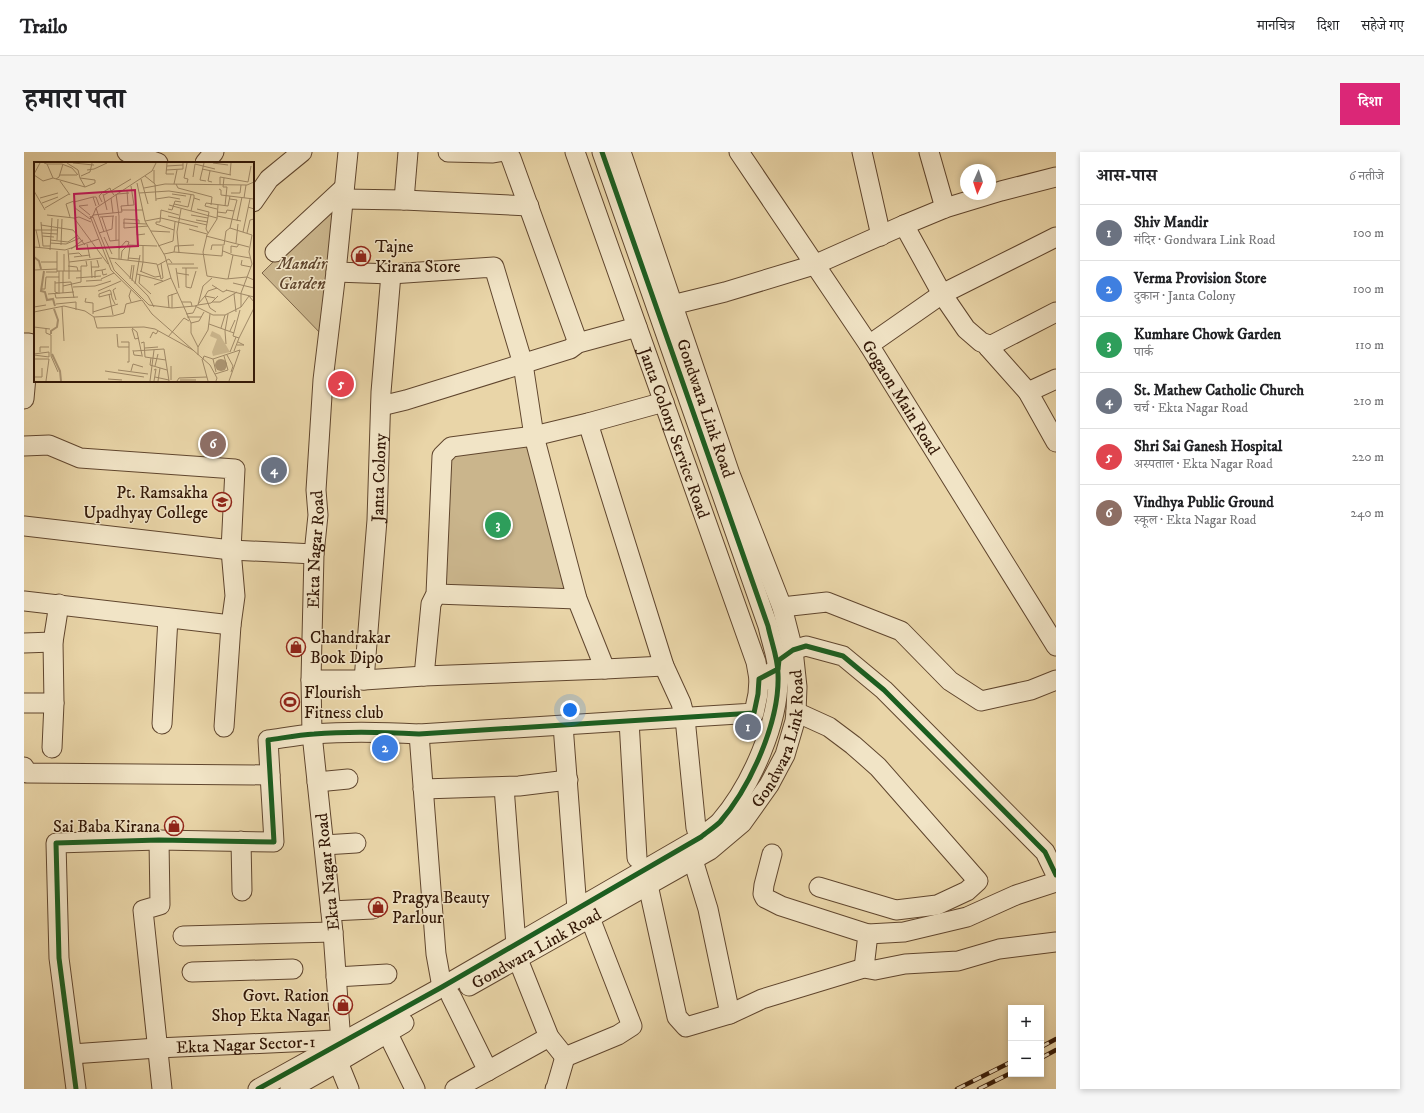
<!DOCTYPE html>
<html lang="hi">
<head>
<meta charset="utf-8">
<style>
  :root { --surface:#fff; --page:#f6f6f6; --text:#202124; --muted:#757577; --line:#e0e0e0; --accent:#db2777 }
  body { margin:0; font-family:"IM FELL DW Pica","Noto Serif Devanagari",serif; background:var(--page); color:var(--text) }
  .controls { position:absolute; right:12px; bottom:12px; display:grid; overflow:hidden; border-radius:0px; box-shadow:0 2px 6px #0003 }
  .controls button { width:36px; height:36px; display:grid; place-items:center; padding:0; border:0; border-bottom:1px solid var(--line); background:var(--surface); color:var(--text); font:20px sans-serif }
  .compass { position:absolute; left:936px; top:12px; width:36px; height:36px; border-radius:50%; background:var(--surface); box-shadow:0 2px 6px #0003; rotate:183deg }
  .you { position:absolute; left:546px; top:558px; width:14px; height:14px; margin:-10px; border:3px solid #fff; border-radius:50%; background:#1a73e8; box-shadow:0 0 0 6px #1a73e833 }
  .badge { display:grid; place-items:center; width:26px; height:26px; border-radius:50%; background:var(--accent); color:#fff; font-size:13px; font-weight:700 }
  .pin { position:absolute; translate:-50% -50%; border:2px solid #fff; box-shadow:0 1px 4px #0006 }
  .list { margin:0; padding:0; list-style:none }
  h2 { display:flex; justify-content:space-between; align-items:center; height:52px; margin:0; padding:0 16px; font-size:17px }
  h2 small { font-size:13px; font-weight:400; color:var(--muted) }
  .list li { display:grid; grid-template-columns:26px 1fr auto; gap:12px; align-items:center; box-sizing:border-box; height:56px; padding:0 16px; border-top:1px solid var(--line) }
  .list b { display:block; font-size:15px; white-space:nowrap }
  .list p { margin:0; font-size:13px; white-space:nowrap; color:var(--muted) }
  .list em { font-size:13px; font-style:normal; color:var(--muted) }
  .map { position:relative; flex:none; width:1032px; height:937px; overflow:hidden; border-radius:0px }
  header { display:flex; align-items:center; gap:24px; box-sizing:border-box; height:56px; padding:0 20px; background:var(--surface); border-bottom:1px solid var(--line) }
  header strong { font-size:19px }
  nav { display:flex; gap:22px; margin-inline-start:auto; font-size:14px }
  .intro { display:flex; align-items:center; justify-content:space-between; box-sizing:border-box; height:96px; padding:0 24px }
  h1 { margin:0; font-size:28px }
  .button { padding:10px 18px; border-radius:0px; background:var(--accent); color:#fff; font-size:14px; font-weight:700 }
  main { display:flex; gap:24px; padding:0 24px }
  aside { flex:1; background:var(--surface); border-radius:0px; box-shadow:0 2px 6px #0003 }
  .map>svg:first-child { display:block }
</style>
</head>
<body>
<header>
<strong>Trailo</strong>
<nav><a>मानचित्र</a><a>दिशा</a><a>सहेजे गए</a></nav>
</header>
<div class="intro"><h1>हमारा पता</h1><a class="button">दिशा</a></div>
<main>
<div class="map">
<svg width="1032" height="937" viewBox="0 0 1032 937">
  <rect width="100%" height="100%" fill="#e9d5a8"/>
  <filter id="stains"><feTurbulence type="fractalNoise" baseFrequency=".005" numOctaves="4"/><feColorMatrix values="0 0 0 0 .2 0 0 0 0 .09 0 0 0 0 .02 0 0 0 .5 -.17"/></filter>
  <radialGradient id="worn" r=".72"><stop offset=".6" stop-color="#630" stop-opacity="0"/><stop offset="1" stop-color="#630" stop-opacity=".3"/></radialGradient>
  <g fill="#cab58c" stroke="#7e6649">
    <path d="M 315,45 L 300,185 L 238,121 Z"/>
    <path d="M 510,284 L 553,447 L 412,442 L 418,304 Z"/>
  </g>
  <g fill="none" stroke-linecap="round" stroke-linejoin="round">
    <defs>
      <g id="minor">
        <path d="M 103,0 L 134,11"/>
        <path d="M 424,0 L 469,1 L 475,0"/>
        <path d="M 483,0 L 487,6 L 554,191"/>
        <path id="s1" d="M 551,0 L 732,510 L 735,527 L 747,528"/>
        <path id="s2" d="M 715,0 L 845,193 L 1032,494"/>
        <path d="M 838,0 L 857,84"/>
        <path d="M 905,0 L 921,56"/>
        <path d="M 181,11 L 190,0"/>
        <path d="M 319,47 L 380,48 L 505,54"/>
        <path d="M 380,48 L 384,0"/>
        <path d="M 229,50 L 245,27 L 278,0"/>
        <path d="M 880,73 L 918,142 L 942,177 L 957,190 L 965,193 L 964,195 L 1004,240 L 1032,290"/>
        <path d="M 251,100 L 320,36"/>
        <path d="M 312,120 L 367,122 L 470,115 L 499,212 L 510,284 L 553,447 L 581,517"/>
        <path d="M 648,153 L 701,140 L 790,113 L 880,73 L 921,56 L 977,39 L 1032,25"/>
        <path d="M 0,191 L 5,191 L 0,247"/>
        <path d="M 845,193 L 918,142 L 1032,85"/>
        <path d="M 964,195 L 1032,160"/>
        <path d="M 1004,240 L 1032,227"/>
        <path d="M 357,254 L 382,248 L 546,197 L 554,191 L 613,175"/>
        <path d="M 564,271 L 640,514 L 657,551 L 661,566 L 672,676"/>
        <path d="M 0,294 L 25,293 L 56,306 L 211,317 L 207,398 L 211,444 L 207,473 L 0,449"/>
        <path d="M 0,374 L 207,398 L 290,402"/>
        <path d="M 412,442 L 553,447"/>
        <path d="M 758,455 L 803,450 L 877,479 L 926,529 L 957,549 L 1007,538 L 1032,528"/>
        <path d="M 0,491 L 29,490"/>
        <path d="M 400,524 L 407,452 L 412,442 L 418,304 L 427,295 L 510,284 L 564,271 L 640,250"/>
        <path d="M 287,528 L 340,528 L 400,524 L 581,517 L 640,514"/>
        <path id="s3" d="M 340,528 L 353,368 L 357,240 L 367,122"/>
        <path d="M 0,551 L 30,551"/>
        <path d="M 772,560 L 805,575 L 829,593 L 854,615 L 954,729 L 943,739 L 913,753 L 872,758 L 795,735"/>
        <path d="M 605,569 L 613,706"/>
        <path d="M 138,572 L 144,466"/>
        <path d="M 539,573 L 553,757"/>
        <path d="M 200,575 L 207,473"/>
        <path d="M 395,582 L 412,802 L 418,835"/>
        <path d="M 28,596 L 30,551 L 29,490 L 35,452"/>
        <path d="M 0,615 L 3,621 L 246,623"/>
        <path d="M 293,630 L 324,627"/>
        <path d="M 480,635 L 492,793 L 495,810 L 525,885 L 541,905"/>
        <path d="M 399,637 L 495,634 L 544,628"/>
        <path d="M 135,688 L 136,753 L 119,758 L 138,937"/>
        <path d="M 217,689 L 218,739"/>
        <path d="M 300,693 L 332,691"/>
        <path d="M 748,702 L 740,733 L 739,742 L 741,746 L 757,754 L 844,782 L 840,816"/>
        <path d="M 624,733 L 653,865 L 662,875 L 706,862 L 684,757 L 669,708"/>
        <path d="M 307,759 L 349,757"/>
        <path d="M 844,782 L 880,780 L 943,765 L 992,743 L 1032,730"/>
        <path d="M 159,784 L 309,780"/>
        <path d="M 168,820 L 269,817"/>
        <path d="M 312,825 L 363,822"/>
        <path id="s4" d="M 445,834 L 686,698 L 718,671 L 745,633 L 761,603 L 771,569 L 772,560 L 773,535 L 769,498 L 758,455 L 706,322 L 597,0"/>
        <path d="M 427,844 L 464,919"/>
        <path d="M 706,862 L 738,847 L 840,816 L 851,818 L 881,812 L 934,809 L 975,797 L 1032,790"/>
        <path d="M 363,880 L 391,937"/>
        <path id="s5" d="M 317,891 L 309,780 L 288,582 L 287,528 L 290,402 L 294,363 L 292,338 L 299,228 L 312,120 L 324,0"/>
        <path id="s6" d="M 48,902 L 133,896 L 311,888"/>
        <path d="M 541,905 L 594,883 L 608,874 L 566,766"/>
        <path d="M 314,910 L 325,937"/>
        <path d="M 52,937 L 35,806 L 32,691 L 135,688 L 250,690 L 244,588 C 259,586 274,583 290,582 C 325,579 360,580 395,582 L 730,561 L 734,542 L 735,527 L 754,517 L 755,508 L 769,498 L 782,494 L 819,504 L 860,538 L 1021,700 L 1032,723"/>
        <path d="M 234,937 L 418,835 L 677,685 C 683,680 691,675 696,670 C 727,634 756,569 754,522 C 754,506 747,489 744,474 L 578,0"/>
        <path d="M 266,937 L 314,910 L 380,871"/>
        <path d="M 431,937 L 525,885"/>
        <path d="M 531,937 L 532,936 L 541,905"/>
      </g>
    </defs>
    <use href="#minor" stroke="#60462e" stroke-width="21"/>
    <use href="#minor" stroke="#f1e4c6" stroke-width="19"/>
    <defs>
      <g id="rail">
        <path d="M 1017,895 L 1032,887"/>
        <path d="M 1017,906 L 1032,898"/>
        <path d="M 933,937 L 987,910"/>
        <path d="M 955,937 L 987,921"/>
      </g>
    </defs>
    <use href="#rail" stroke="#321706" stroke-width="4.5"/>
    <use href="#rail" stroke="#f1e4c6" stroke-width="3" stroke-dasharray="9" stroke-linecap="butt"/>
    <defs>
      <g id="cycleway">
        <path d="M 52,937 L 35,806 L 32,691 L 135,688 L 250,690 L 244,588 C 259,586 274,583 290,582 C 325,579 360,580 395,582 L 730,561 L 734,542 L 735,527 L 754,517 L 755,508 L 769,498 L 782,494 L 819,504 L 860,538 L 1021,700 L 1032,723"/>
        <path d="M 234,937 L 418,835 L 677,685 C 683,680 691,675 696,670 C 727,634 756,569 754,522 C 754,506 747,489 744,474 L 578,0"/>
      </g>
    </defs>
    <use href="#cycleway" stroke="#f1e4c6" stroke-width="8"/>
    <use href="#cycleway" stroke="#1b5e20" stroke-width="5"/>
  </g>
  <defs>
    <symbol id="shop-ring" viewBox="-11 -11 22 22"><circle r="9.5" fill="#f1e4c6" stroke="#8f2418" stroke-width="1.5"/><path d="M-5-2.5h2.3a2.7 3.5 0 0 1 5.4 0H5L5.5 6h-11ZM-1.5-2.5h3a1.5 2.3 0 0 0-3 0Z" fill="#8f2418"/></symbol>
    <symbol id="university-ring" viewBox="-11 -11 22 22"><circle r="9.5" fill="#f1e4c6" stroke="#8f2418" stroke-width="1.5"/><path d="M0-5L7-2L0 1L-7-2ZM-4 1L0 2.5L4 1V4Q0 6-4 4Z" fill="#8f2418"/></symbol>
    <symbol id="stadium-ring" viewBox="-11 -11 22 22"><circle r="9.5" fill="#f1e4c6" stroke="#8f2418" stroke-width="1.5"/><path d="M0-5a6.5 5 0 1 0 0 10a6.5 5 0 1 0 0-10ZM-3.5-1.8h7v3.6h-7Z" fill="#8f2418"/></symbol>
  </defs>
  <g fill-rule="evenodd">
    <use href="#shop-ring" x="326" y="93" width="22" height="22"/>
    <use href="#university-ring" x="187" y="339" width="22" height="22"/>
    <use href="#shop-ring" x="261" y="484" width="22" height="22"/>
    <use href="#stadium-ring" x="255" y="539" width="22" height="22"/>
    <use href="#shop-ring" x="139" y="663" width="22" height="22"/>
    <use href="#shop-ring" x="343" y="744" width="22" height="22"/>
    <use href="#shop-ring" x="308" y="842" width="22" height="22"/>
  </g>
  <g text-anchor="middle" stroke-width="3" stroke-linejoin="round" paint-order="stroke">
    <g font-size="17" fill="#321706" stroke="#f1e4c6" text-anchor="start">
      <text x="351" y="100">Tajne<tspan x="351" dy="20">Kirana Store</tspan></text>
      <text x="184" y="346" text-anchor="end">Pt. Ramsakha<tspan x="184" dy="20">Upadhyay College</tspan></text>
      <text x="286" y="491">Chandrakar<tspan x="286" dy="20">Book Dipo</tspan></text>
      <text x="280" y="546">Flourish<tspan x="280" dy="20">Fitness club</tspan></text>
      <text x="136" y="680" text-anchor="end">Sai Baba Kirana</text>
      <text x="368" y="751">Pragya Beauty<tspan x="368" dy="20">Parlour</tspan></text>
      <text x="305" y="849" text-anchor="end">Govt. Ration<tspan x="305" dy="20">Shop Ekta Nagar</tspan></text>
    </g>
    <g font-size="17" font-style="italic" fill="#60462e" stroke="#f1e4c6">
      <text x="278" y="117">Mandir<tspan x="278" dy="20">Garden</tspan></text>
    </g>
    <g font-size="17" fill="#321706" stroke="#f1e4c6">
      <text dy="6" stroke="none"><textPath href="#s2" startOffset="294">Gogaon Main Road</textPath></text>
      <text transform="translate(682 256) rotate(71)" y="6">Gondwara Link Road</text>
      <text dy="6" stroke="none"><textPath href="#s1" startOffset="298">Janta Colony Service Road</textPath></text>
      <text dy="6" stroke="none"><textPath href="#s3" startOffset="203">Janta Colony</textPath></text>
      <text dy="6" stroke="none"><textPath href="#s5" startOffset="495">Ekta Nagar Road</textPath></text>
      <text dy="6" stroke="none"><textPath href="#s4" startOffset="413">Gondwara Link Road</textPath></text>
      <text transform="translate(303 720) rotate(-96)" y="6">Ekta Nagar Road</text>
      <text dy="6" stroke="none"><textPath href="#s4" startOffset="77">Gondwara Link Road</textPath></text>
      <text dy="6" stroke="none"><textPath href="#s6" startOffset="174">Ekta Nagar Sector-1</textPath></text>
    </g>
  </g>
  <g transform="translate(10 10)">
    <rect width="220" height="220" fill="#e9d5a8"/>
    <path d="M 178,169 L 186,173 L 196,190 L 179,194 L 178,190 L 183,177 L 176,174 Z" fill="#cab58c"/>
    <path d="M181 203a6 6 0 1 1 12 0a6 6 0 1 1-12 0Z" fill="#ab9471"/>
    <path fill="none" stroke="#ab9471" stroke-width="2" d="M 0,95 L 5,99 L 7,107M 10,109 L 7,129 L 11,130 L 13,138 L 19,137 L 21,144M 17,172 L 17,169 L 23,165 L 24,158 L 20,147M 18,192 L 26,209 L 27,219"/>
    <path fill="none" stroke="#a08967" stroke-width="1" d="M 10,1 L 13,2 L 19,16M 33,1 L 44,8 L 46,16 L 51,25 L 61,21 L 61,18 L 46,16M 39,1 L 60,3M 133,1 L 132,12 L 140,12M 170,1 L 166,18 L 172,19M 179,1 L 194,3M 13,2 L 28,2 L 38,6 L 44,13M 133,4 L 149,3M 168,7 L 197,13M 53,8 L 60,7 L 73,1M 120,8 L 120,21M 132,8 L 149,7 L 149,1M 176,9 L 174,19 L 178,20M 0,12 L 6,1M 0,13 L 9,19 L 19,16 L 51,25M 26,13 L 43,13M 196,13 L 197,1M 47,14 L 56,10 L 58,1M 111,14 L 121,22 L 122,39M 159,15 L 161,2 L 181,7M 190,16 L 189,25 L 193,25 L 191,44M 22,17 L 25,15 L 29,2M 107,17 L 114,42M 26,19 L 36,33M 103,21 L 111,59 L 131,94 L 137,116 L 157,161 L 157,171 L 164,185 L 164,193M 153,21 L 154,17 L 150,16 L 153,1M 140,22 L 143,8M 142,22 L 144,26 L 178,35 L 177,43M 186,23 L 186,15 L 214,20 L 217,4M 110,26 L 131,22 L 213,23 L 220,20M 185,27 L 187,28 L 187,33 L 220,37M 93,28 L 94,44M 0,29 L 11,48M 105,31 L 135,29 L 160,33 L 160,36M 197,31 L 206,31 L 207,23M 69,32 L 73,48M 82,32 L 85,54 L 85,97M 83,32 L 95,31M 138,32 L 152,34M 70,33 L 77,29 L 80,33M 59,35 L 40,40 L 41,46 L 56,57 L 59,53 L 88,50 L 87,44 L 100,43 L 97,24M 6,36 L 24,31M 77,36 L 79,51M 210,36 L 212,23M 122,37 L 135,35 L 146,37M 68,40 L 65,34 L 69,30 L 76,26 L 77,29 L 97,17M 8,41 L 24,35M 140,42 L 154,45 L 157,33M 54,43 L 45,44 L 56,53M 135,43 L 183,56M 184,43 L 183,57 L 173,73 L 169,90 L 173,114 L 192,117 L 213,115 L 220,118M 62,44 L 59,35 L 62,35 L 65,43M 214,45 L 220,47 L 220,57M 11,46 L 35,32M 62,46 L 70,70M 134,47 L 138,48 L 141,39 L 147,40M 163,47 L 175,50 L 172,67 L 174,71M 183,47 L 171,44 L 172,41 L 194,44 L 196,34M 87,48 L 109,48M 157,49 L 160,36 L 166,38M 183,50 L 192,51 L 193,48 L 200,49 L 203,38 L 196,37M 13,53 L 40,56 L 74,102M 157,53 L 174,56M 56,54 L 77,108 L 107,137M 134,54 L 173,63M 183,54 L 207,59M 36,55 L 32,42 L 40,39M 56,55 L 59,55 L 80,108 L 115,143 L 138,146 L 161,144 L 179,153 L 191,153 L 207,145 L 207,131 L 218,102 L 215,90 L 218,73 L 196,66 L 200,49M 66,55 L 80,54M 68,55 L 76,79 L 85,78M 40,56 L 45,55 L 57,60M 58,56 L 62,46 L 118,9 L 122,1M 162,58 L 174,60M 111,59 L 127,56 L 164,65M 203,59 L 208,35M 7,60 L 9,84 L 16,84M 89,61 L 113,62M 105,62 L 105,58 L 90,57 L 90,66 L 114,64M 7,63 L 39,68 L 51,83M 103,67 L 103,73 L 111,72M 155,67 L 173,72M 0,68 L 24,68M 2,68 L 6,86M 140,68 L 122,62 L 122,60 L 126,60 L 127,48 L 145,53M 117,69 L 136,70M 209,70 L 216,37M 8,71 L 23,72M 65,71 L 78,67 L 79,54M 213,71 L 216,58 L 220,57M 8,74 L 20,75M 172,74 L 215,85M 70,75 L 78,92M 16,78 L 34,80M 23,78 L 24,57M 82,78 L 82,54M 34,80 L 44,73M 16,81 L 32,82 L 46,76M 202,81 L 204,62M 53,82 L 56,96M 27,83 L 28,57M 94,83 L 123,84M 124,84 L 139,79 L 141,60M 0,85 L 31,88 L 65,77M 37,87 L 49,78M 85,87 L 92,79 L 95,80 L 94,83M 16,88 L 18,56M 34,88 L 35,100 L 68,96M 177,88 L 178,83 L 190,83 L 192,69 L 196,66M 189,89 L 199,93 L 194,117M 140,90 L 141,84 L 160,83M 145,91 L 143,70 L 147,47M 197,91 L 197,84 L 203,85 L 205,82M 30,92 L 30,109M 35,92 L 45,91 L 48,94M 130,92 L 140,90 L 188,94 L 189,84M 199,93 L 216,96M 40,95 L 56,93M 75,96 L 109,100 L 109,84M 94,96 L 106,97M 87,97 L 88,89 L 94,83M 94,98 L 96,84M 208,98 L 207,103 L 217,105M 57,99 L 58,116M 7,100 L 23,100 L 23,89M 35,100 L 35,117M 81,100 L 114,134 L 120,145M 134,102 L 160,102M 124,103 L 135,97 L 138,101M 34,104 L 43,105 L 44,109M 57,105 L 65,105 L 63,98M 142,106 L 145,126M 148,106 L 164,106M 152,106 L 152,125 L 157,126 L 162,109M 72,107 L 68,108 L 69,113 L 73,112M 0,108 L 23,107M 23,109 L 47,109M 25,109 L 25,132M 29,109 L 29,131M 106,109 L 121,115 L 127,114M 12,110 L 23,110 L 23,100M 107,110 L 109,100 L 123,102 L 127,117M 143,111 L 155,113M 103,112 L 129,119M 106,113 L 105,121 L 117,132M 42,116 L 67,114M 61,116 L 61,109 L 68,108M 67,117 L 80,111M 96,117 L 98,103M 127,117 L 129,116 L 127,101M 21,119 L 21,130 L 24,131M 52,119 L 68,118M 98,119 L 100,103M 21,121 L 37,120 L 40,136M 199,121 L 220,126M 101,122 L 106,93M 120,123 L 137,116M 178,123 L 189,130 L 193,128M 29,124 L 47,120 L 47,104 L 53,104 L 52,99M 39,125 L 61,124 L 77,119M 8,127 L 11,127 L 12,115 L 25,115M 192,128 L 220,135M 64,129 L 87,119M 14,132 L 40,130M 21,132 L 22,136 L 44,135M 75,132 L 79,153M 77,132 L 65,135 L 65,132 L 76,128 L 77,130 L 78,136 L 81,142M 200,132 L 202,150M 52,136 L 51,140 L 59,141 L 59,152M 82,138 L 79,128 L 82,126M 108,138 L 118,152 L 176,203 L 183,216 L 182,219M 97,140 L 95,134 L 97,128M 148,140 L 157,140 L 158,144M 178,140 L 186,140 L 203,130M 22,142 L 42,140 L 42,148M 164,142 L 171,134 L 181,136M 164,143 L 177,141 L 184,134M 28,144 L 30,179M 161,144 L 164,143 L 169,124 L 178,116M 0,145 L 12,143M 207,145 L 215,134 L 220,140M 135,146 L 134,134 L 143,131M 138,146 L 138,132M 0,150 L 30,144 L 51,149 L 60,155 L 79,154 L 90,151 L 92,142 L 108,138M 59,150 L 84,142M 182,150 L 176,146 L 171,134 L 174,129 L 183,126M 152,152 L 159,151 L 162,145M 60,155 L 63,166 L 110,165 L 121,167 L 159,188M 153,155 L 167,155M 157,161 L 165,159 L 170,150M 175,162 L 200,171M 0,165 L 16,167M 12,166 L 12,171 L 17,173 L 17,194 L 24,210M 98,166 L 103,170 L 108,193M 187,166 L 191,153M 98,167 L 101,177 L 105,176M 196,169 L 201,158M 83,172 L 84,185 L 95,185M 134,175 L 150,156 L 155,159M 116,176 L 119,170 L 122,172 L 124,169M 205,176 L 220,146M 87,180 L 95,180 L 95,200 L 93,200M 107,181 L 110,180 L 111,195 L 132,198M 192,182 L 191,169 L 194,152M 203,183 L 210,183 L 204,180M 164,185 L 174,168 L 176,152M 111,186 L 124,185M 99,188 L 100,193 L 109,194M 100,189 L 130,187 L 135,219M 200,189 L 205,176 L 199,174 L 206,148M 6,190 L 6,185 L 15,185M 196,190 L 202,175M 0,192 L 15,190 L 15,195 L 0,193M 193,193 L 199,204 L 197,210M 117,196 L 116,203 L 133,208M 0,197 L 15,197 L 12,219M 168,197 L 174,219M 169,197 L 170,194 L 179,197 L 206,188 L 195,219M 179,197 L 182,210M 121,204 L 124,192M 137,204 L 137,218M 84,208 L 114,212M 120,208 L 122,207 L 120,219M 71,209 L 110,215M 97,209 L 99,202 L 109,205M 181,212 L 194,208 L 190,194M 0,215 L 8,215 L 8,206M 121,215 L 135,218M 74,217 L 88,218M 146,218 L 162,218M 116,219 L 120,188M 124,219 L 126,206M 143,219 L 145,216 L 173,215"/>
    <path fill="#c2185b" fill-opacity="0.15" stroke="#c2185b" stroke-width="2" d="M 101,28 L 104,84 L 43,87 L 40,32 Z"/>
    <rect width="220" height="220" fill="none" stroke="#321706" stroke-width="2"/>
  </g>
  <rect width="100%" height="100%" filter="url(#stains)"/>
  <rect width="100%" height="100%" fill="url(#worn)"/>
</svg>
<div class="controls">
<button>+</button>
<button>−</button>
</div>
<svg class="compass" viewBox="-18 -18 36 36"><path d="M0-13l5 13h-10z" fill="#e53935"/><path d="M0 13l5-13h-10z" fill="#757577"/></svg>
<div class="you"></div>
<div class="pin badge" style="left:724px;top:575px;background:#6b7280">1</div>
<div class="pin badge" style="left:361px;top:596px;background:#3f7fe0">2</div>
<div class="pin badge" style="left:474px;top:373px;background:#2e9e5b">3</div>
<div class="pin badge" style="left:250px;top:318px;background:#6b7280">4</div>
<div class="pin badge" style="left:317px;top:232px;background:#e0444e">5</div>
<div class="pin badge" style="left:189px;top:292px;background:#8d6e63">6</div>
</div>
<aside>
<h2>आस-पास<small>6 नतीजे</small></h2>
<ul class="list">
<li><span class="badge" style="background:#6b7280">1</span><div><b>Shiv Mandir</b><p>मंदिर · Gondwara Link Road</p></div><em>100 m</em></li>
<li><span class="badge" style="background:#3f7fe0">2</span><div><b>Verma Provision Store</b><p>दुकान · Janta Colony</p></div><em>100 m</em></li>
<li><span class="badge" style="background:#2e9e5b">3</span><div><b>Kumhare Chowk Garden</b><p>पार्क</p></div><em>110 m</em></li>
<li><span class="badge" style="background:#6b7280">4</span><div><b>St. Mathew Catholic Church</b><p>चर्च · Ekta Nagar Road</p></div><em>210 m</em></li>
<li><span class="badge" style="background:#e0444e">5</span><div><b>Shri Sai Ganesh Hospital</b><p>अस्पताल · Ekta Nagar Road</p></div><em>220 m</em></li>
<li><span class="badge" style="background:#8d6e63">6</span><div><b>Vindhya Public Ground</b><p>स्कूल · Ekta Nagar Road</p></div><em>240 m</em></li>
</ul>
</aside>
</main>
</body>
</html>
